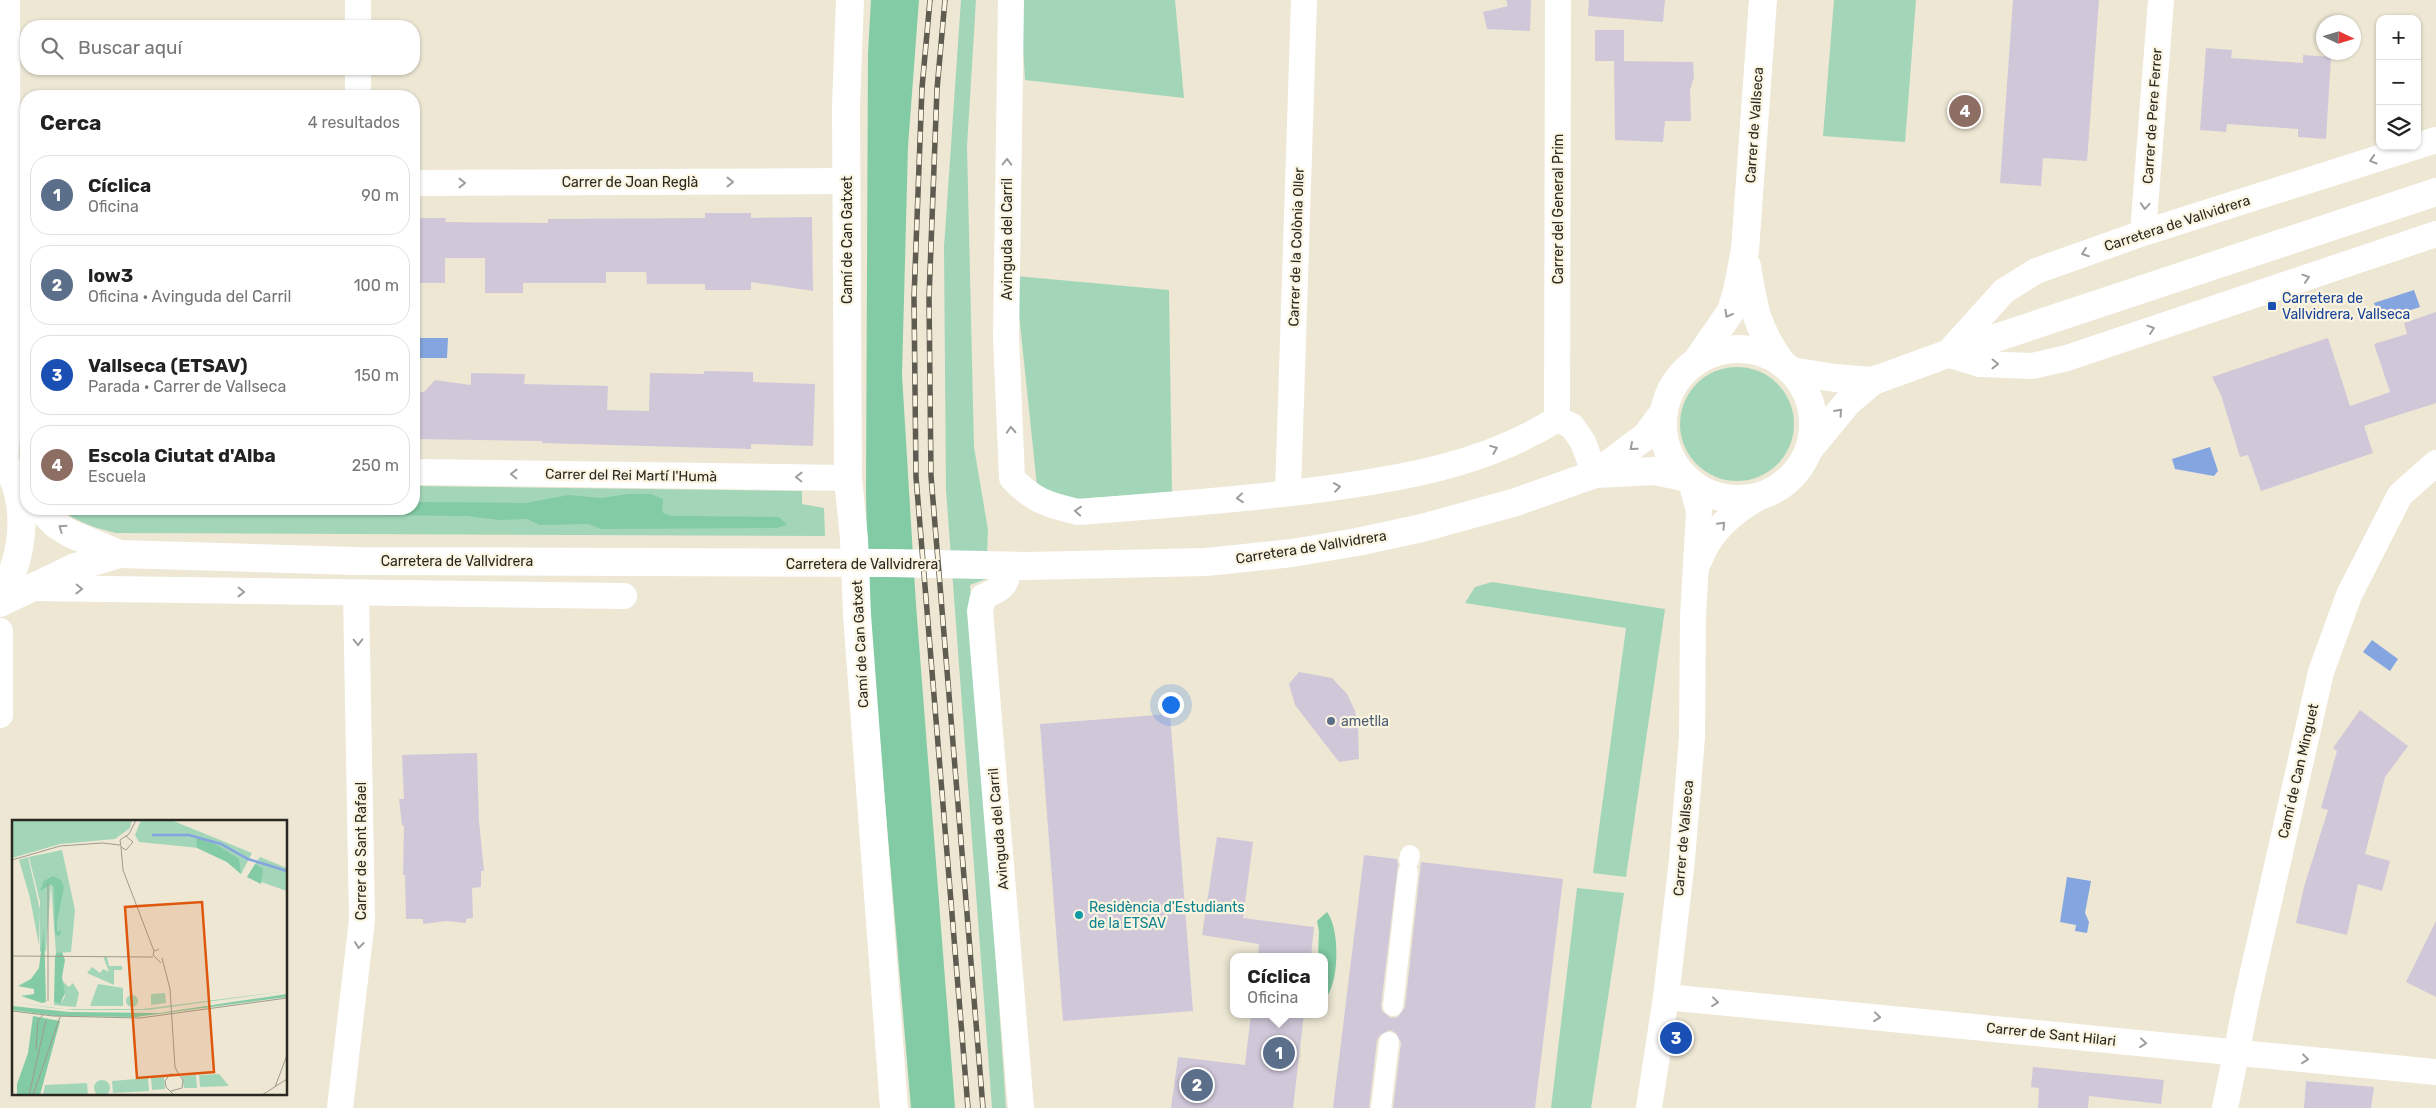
<!DOCTYPE html>
<html lang="es">
<head>
<meta charset="utf-8">
<style>
  :root { --surface:#fff; --page:#f6f6f6; --text:#222; --muted:#767676; --line:#e0e0e0; --accent:#0b8043 }
  body { margin:0; font-family:Rubik,sans-serif; background:var(--page); color:var(--text) }
  .controls { position:absolute; right:15px; top:15px; display:grid; overflow:hidden; border-radius:10px; box-shadow:0 1px 4px #0004 }
  .controls button { width:45px; height:45px; display:grid; place-items:center; padding:0; border:0; border-bottom:1px solid var(--line); background:var(--surface); color:var(--text); font:25px sans-serif }
  .compass { position:absolute; left:2316px; top:15px; width:45px; height:45px; border-radius:50%; background:var(--surface); box-shadow:0 1px 4px #0004; rotate:94deg }
  .you { position:absolute; left:1170px; top:704px; width:18px; height:18px; margin:-12px; border:4px solid #fff; border-radius:50%; background:#1a73e8; box-shadow:0 0 0 8px #1a73e833 }
  .badge { display:grid; place-items:center; width:32px; height:32px; border-radius:50%; background:var(--accent); color:#fff; font-size:16px; font-weight:700 }
  .pin { position:absolute; translate:-50% -50%; border:2px solid #fff; box-shadow:0 1px 5px #0006 }
  .popup { position:absolute; left:1230px; top:953px; width:98px; height:65px; box-sizing:border-box; display:grid; place-content:center; border-radius:10px; background:var(--surface); filter:drop-shadow(0 1px 4px #0005); font-size:16px; white-space:nowrap; color:var(--muted) }
  .popup b { font-size:19px; color:var(--text) }
  .popup::after { content:''; position:absolute; left:50%; top:100%; margin-left:-10px; border:10px solid transparent; border-top-color:var(--surface) }
  .list { margin:0; padding:0; list-style:none }
  h2 { display:flex; justify-content:space-between; align-items:center; height:65px; margin:0; padding:0 20px; font-size:21px }
  h2 small { font-size:16px; font-weight:400; color:var(--muted) }
  .list li { display:grid; grid-template-columns:32px 1fr auto; gap:15px; align-items:center; box-sizing:border-box; height:80px; margin:0 10px 10px; padding:0 10px; border:1px solid var(--line); border-radius:20px }
  .list b { display:block; font-size:19px; white-space:nowrap }
  .list p { margin:0; font-size:16px; white-space:nowrap; color:var(--muted) }
  .list em { font-size:16px; font-style:normal; color:var(--muted) }
  .icon { flex:none; width:28px; height:28px; fill:none; stroke:currentColor; stroke-width:2; stroke-linecap:round; stroke-linejoin:round }
  .map { position:relative; flex:none; width:2436px; height:1108px; overflow:hidden }
  .search { position:absolute; background:var(--surface); box-shadow:0 1px 4px #0004; left:20px; top:20px; width:400px; height:55px; display:flex; align-items:center; gap:12px; box-sizing:border-box; padding:0 18px; border-radius:20px; color:var(--muted); font-size:19px }
  .panel { position:absolute; background:var(--surface); box-shadow:0 1px 4px #0004; left:20px; top:90px; width:400px; height:425px; border-radius:20px }
  .map>svg:first-child { display:block }
</style>
</head>
<body>
<div class="map">
<svg width="2436" height="1108" viewBox="0 0 2436 1108">
  <rect width="100%" height="100%" fill="#ede7d4"/>
  <g fill="#a3d6b9">
    <path d="M 961,0 L 976,0 L 967,146 L 974,447 L 988,530 L 986,579 L 970,585 L 1006,1108 L 992,1108 L 946,490 L 944,247 Z"/>
    <path d="M 1020,0 L 1175,0 L 1184,98 L 1025,80 Z"/>
    <path d="M 1834,0 L 1916,0 L 1905,142 L 1823,136 Z"/>
    <path d="M 1015,276 L 1169,290 L 1172,492 L 1062,500 L 1037,486 Z"/>
    <circle cx="1737" cy="424" r="57"/>
    <path d="M 414,486 L 802,491 L 802,504 L 824,508 L 825,536 L 116,533 C 95,528 77,522 60,509 L 414,509 Z"/>
    <path d="M 1492,582 L 1665,609 L 1626,877 L 1593,873 L 1626,628 L 1465,603 L 1475,587 Z"/>
    <path d="M 1577,888 L 1624,893 L 1591,1108 L 1551,1108 Z"/>
  </g>
  <g fill="#82cba4">
    <path d="M 871,0 L 919,0 L 908,146 L 902,375 L 916,605 L 955,1108 L 911,1108 L 868,603 L 866,491 L 868,53 Z"/>
    <path d="M 628,494 L 651,494 L 663,499 L 662,512 L 670,516 L 779,517 L 787,525 L 777,528 L 601,529 L 588,524 L 540,525 L 527,519 L 499,520 L 467,516 L 83,512 L 83,509 L 414,509 L 414,502 L 525,503 L 569,495 L 601,498 Z"/>
    <path d="M 1327,912 C 1340,928 1340,985 1324,1000 L 1324,957 L 1318,957 L 1319,931 L 1317,921 Z"/>
  </g>
  <g fill="#85a5e0">
    <path d="M 2414,290 L 2420,307 L 2380,320 L 2374,303 Z"/>
    <path d="M 414,338 L 448,338 L 447,358 L 414,358 Z"/>
    <path d="M 2210,447 L 2218,471 L 2214,476 L 2175,469 L 2172,459 Z"/>
    <path d="M 2372,640 L 2398,659 L 2390,671 L 2363,652 Z"/>
    <path d="M 2067,877 L 2091,881 L 2085,913 L 2089,922 L 2087,933 L 2075,931 L 2076,925 L 2060,922 Z"/>
  </g>
  <g fill="#d0c8d9">
    <path d="M 1506,0 L 1531,0 L 1530,31 L 1487,29 L 1483,12 L 1508,6 Z"/>
    <path d="M 1589,0 L 1665,0 L 1663,22 L 1588,16 Z"/>
    <path d="M 2013,0 L 2099,0 L 2087,161 L 2043,158 L 2041,186 L 2000,183 Z"/>
    <rect x="1595" y="30" width="29" height="31"/>
    <path d="M 2206,48 L 2232,50 L 2231,58 L 2303,63 L 2303,55 L 2331,57 L 2326,139 L 2298,137 L 2298,129 L 2227,124 L 2226,132 L 2200,130 Z"/>
    <path d="M 1614,61 L 1693,62 L 1694,77 L 1690,90 L 1691,121 L 1665,121 L 1663,142 L 1615,140 Z"/>
    <path d="M 705,213 L 751,213 L 751,218 L 812,217 L 813,291 L 751,282 L 751,290 L 705,290 L 705,284 L 647,284 L 646,272 L 606,272 L 606,283 L 523,283 L 523,293 L 485,293 L 485,258 L 445,258 L 445,283 L 414,283 L 414,218 L 446,218 L 445,222 L 548,223 L 548,219 L 705,218 Z"/>
    <path d="M 2436,312 L 2436,403 L 2364,426 L 2373,453 L 2261,491 L 2248,455 L 2240,457 L 2221,395 L 2212,377 L 2328,338 L 2350,406 L 2390,392 L 2374,344 L 2407,334 L 2404,323 Z"/>
    <path d="M 704,371 L 753,372 L 753,382 L 815,384 L 813,446 L 751,444 L 751,449 L 542,443 L 542,441 L 414,439 L 414,392 L 424,392 L 435,380 L 471,385 L 471,373 L 525,374 L 524,384 L 608,386 L 607,410 L 649,411 L 650,373 L 704,374 Z"/>
    <path d="M 1299,672 L 1332,678 L 1347,694 L 1355,711 L 1358,730 L 1359,759 L 1339,762 L 1295,705 L 1289,684 Z"/>
    <path d="M 2360,710 L 2408,746 L 2385,777 L 2365,854 L 2390,861 L 2382,891 L 2358,884 L 2347,935 L 2296,923 L 2304,887 L 2328,810 L 2321,808 L 2337,751 L 2333,748 Z"/>
    <path d="M 1170,714 L 1193,1011 L 1063,1021 L 1040,724 Z"/>
    <path d="M 477,753 L 479,821 L 484,871 L 481,871 L 481,887 L 472,888 L 473,918 L 466,919 L 466,923 L 446,921 L 423,924 L 423,919 L 406,919 L 405,875 L 403,875 L 404,826 L 402,825 L 399,799 L 404,799 L 402,755 Z"/>
    <path d="M 1217,837 L 1253,842 L 1243,918 L 1314,927 L 1311,957 L 1258,957 L 1259,944 L 1202,935 Z"/>
    <path d="M 1364,855 L 1397,859 L 1398,865 L 1381,1005 L 1382,1011 L 1391,1018 L 1398,1017 L 1405,1007 L 1421,862 L 1563,879 L 1535,1108 L 1393,1108 L 1401,1043 L 1396,1033 L 1390,1030 L 1380,1035 L 1377,1040 L 1369,1108 L 1333,1108 Z"/>
    <path d="M 2436,921 L 2436,997 L 2406,982 Z"/>
    <path d="M 1251,1014 L 1304,1014 L 1293,1108 L 1171,1108 L 1178,1057 L 1245,1065 Z"/>
    <path d="M 2033,1067 L 2164,1080 L 2161,1104 L 2089,1096 L 2088,1108 L 2038,1108 L 2039,1088 L 2031,1087 Z"/>
    <path d="M 2306,1081 L 2374,1087 L 2371,1108 L 2304,1108 Z"/>
  </g>
  <g fill="none" stroke-linecap="round" stroke-linejoin="round">
    <g stroke="#fff" stroke-width="20">
      <path d="M 1409,860 L 1410,855"/>
      <path d="M 1393,1006 L 1408,872"/>
      <path d="M 1381,1108 L 1389,1042"/>
    </g>
    <g stroke="#fff" stroke-width="26">
      <path d="M 358,0 L 358,26"/>
      <path d="M 1011,0 L 1006,337 L 1012,478 C 1033,501 1049,505 1078,512 C 1157,506 1237,500 1316,490 C 1399,479 1485,465 1557,419"/>
      <path d="M 358,69 L 358,96"/>
      <path d="M 2436,140 L 2143,233 L 2036,271 L 2004,291 L 1947,354 L 1980,364 L 2032,366 L 2067,358 L 2436,234"/>
      <path d="M 414,183 L 847,181"/>
      <path d="M 2143,233 L 2161,0"/>
      <path d="M 1557,419 L 1558,0"/>
      <path d="M 1557,419 L 1572,426 L 1583,442 L 1595,474"/>
      <path d="M 5,461 L 8,424 L 7,0"/>
      <path d="M 414,472 L 848,478"/>
      <path d="M 1288,493 L 1304,0"/>
      <path d="M 1699,561 C 1711,530 1733,512 1761,496"/>
      <path d="M 1009,565 C 1007,587 1002,588 983,597 L 980,611 L 1021,1108"/>
      <path d="M 30,588 L 624,596"/>
      <path d="M 0,631 L 0,715"/>
      <path d="M 1666,997 L 2436,1072"/>
      <path d="M 340,1108 L 362,920 L 356,594"/>
      <path d="M 1649,1108 L 1666,997 L 1682,860 L 1692,737 L 1693,617 L 1699,511 L 1692,485"/>
      <path d="M 2225,1108 L 2248,994 L 2321,672 L 2349,595 L 2400,495 L 2436,463"/>
    </g>
    <g stroke="#fff" stroke-width="28">
      <path d="M 850,0 L 846,106 L 848,478 L 854,539 L 857,615 L 894,1108"/>
      <path d="M 1747,266 C 1754,309 1756,326 1781,362"/>
      <path d="M 1698,359 L 1731,311 L 1737,291 L 1745,250 L 1763,0"/>
    </g>
    <g stroke="#fff" stroke-width="28">
      <circle cx="1738" cy="424" r="75"/>
      <path d="M 1791,371 L 1835,378 L 1873,381"/>
      <path d="M 1810,448 L 1848,402 L 1873,381 L 1947,354 L 2436,192"/>
      <path d="M 0,455 C 32,499 25,554 0,600"/>
      <path d="M 1596,474 L 1654,471 L 1684,477"/>
      <path d="M 41,509 L 55,524 L 69,533 L 119,554 L 355,561 L 891,563 L 1027,566 L 1206,562 L 1292,553 L 1357,542 L 1422,528 L 1516,502 L 1595,474 L 1646,436 L 1664,412"/>
      <path d="M 0,603 L 73,568 L 119,554"/>
    </g>
    <defs>
      <g id="rail">
        <path d="M 930,0 L 922,88 L 914,298 L 916,477 L 968,1108"/>
        <path d="M 945,0 L 937,89 L 929,298 L 931,476 L 983,1108"/>
      </g>
    </defs>
    <use href="#rail" stroke="#5e5b51" stroke-width="5.5"/>
    <use href="#rail" stroke="#faf4e1" stroke-width="4" stroke-dasharray="11" stroke-linecap="butt"/>
  </g>
  <defs><path id="oneway-chevron" d="M-2-3.5L2.5 0L-2 3.5" fill="none" stroke-width="1.6" stroke-linecap="round" stroke-linejoin="round" transform="scale(1.25)"/></defs>
  <g stroke="#9f9e9b">
    <use href="#oneway-chevron" transform="translate(2373 160) rotate(163)"/>
    <use href="#oneway-chevron" transform="translate(1007 162) rotate(-89)"/>
    <use href="#oneway-chevron" transform="translate(730 182)"/>
    <use href="#oneway-chevron" transform="translate(462 183)"/>
    <use href="#oneway-chevron" transform="translate(2145 206) rotate(94)"/>
    <use href="#oneway-chevron" transform="translate(2085 253) rotate(160)"/>
    <use href="#oneway-chevron" transform="translate(2306 278) rotate(-18)"/>
    <use href="#oneway-chevron" transform="translate(1728 314) rotate(119)"/>
    <use href="#oneway-chevron" transform="translate(2151 329) rotate(-19)"/>
    <use href="#oneway-chevron" transform="translate(1995 364) rotate(1)"/>
    <use href="#oneway-chevron" transform="translate(1839 412) rotate(-48)"/>
    <use href="#oneway-chevron" transform="translate(1011 430) rotate(-93)"/>
    <use href="#oneway-chevron" transform="translate(1633 447) rotate(139)"/>
    <use href="#oneway-chevron" transform="translate(1494 449) rotate(-22)"/>
    <use href="#oneway-chevron" transform="translate(514 474) rotate(-179)"/>
    <use href="#oneway-chevron" transform="translate(799 477) rotate(-179)"/>
    <use href="#oneway-chevron" transform="translate(1337 487) rotate(-8)"/>
    <use href="#oneway-chevron" transform="translate(1240 498) rotate(174)"/>
    <use href="#oneway-chevron" transform="translate(1078 511) rotate(-175)"/>
    <use href="#oneway-chevron" transform="translate(1722 525) rotate(-46)"/>
    <use href="#oneway-chevron" transform="translate(62 528) rotate(-146)"/>
    <use href="#oneway-chevron" transform="translate(79 589) rotate(1)"/>
    <use href="#oneway-chevron" transform="translate(241 592) rotate(1)"/>
    <use href="#oneway-chevron" transform="translate(358 642) rotate(88)"/>
    <use href="#oneway-chevron" transform="translate(359 945) rotate(97)"/>
    <use href="#oneway-chevron" transform="translate(1715 1002) rotate(6)"/>
    <use href="#oneway-chevron" transform="translate(1877 1017) rotate(6)"/>
    <use href="#oneway-chevron" transform="translate(2143 1043) rotate(6)"/>
    <use href="#oneway-chevron" transform="translate(2305 1059) rotate(6)"/>
  </g>
  <rect fill="#1a4fb4" stroke="#faf4e1" stroke-width="2" x="2267" y="301" width="10" height="10" rx="2.5"/>
  <circle fill="#5c6f8a" stroke="#faf4e1" stroke-width="2" cx="1331" cy="721" r="5"/>
  <circle fill="#0f9aa8" stroke="#faf4e1" stroke-width="2" cx="1079" cy="915" r="5"/>
  <g text-anchor="middle" stroke-width="4.5" stroke-linejoin="round" paint-order="stroke">
    <g font-size="14" fill="#2a2821" stroke="#faf4e1">
      <text transform="translate(2152 116) rotate(-86)" y="5">Carrer de Pere Ferrer</text>
      <text transform="translate(1754 125) rotate(-86)" y="5">Carrer de Vallseca</text>
      <text x="630" y="187">Carrer de Joan Reglà</text>
      <text transform="translate(1558 209) rotate(-90)" y="5">Carrer del General Prim</text>
      <text transform="translate(2177 223) rotate(-18)" y="5">Carretera de Vallvidrera</text>
      <text transform="translate(1007 239) rotate(-90)" y="5">Avinguda del Carril</text>
      <text transform="translate(847 240) rotate(-90)" y="5">Camí de Can Gatxet</text>
      <text transform="translate(1296 247) rotate(-88)" y="5">Carrer de la Colònia Oller</text>
      <text transform="translate(631 475) rotate(1)" y="5">Carrer del Rei Martí l'Humà</text>
      <text transform="translate(1311 547) rotate(-9)" y="5">Carretera de Vallvidrera</text>
      <text x="457" y="566">Carretera de Vallvidrera</text>
      <text x="862" y="569">Carretera de Vallvidrera</text>
      <text transform="translate(860 644) rotate(-93)" y="5">Camí de Can Gatxet</text>
      <text transform="translate(2298 771) rotate(-77)" y="5">Camí de Can Minguet</text>
      <text transform="translate(998 829) rotate(-95)" y="5">Avinguda del Carril</text>
      <text transform="translate(1683 838) rotate(-85)" y="5">Carrer de Vallseca</text>
      <text transform="translate(361 851) rotate(-90)" y="5">Carrer de Sant Rafael</text>
      <text transform="translate(2051 1034) rotate(6)" y="5">Carrer de Sant Hilari</text>
    </g>
    <g font-size="14" fill="#164399" stroke="#faf4e1" text-anchor="start">
      <text x="2282" y="303">Carretera de<tspan x="2282" dy="16">Vallvidrera, Vallseca</tspan></text>
    </g>
    <g font-size="14" fill="#4e5e75" stroke="#faf4e1" text-anchor="start">
      <text x="1341" y="726">ametlla</text>
    </g>
    <g font-size="14" fill="#0d838f" stroke="#faf4e1" text-anchor="start">
      <text x="1089" y="912">Residència d'Estudiants<tspan x="1089" dy="16">de la ETSAV</tspan></text>
    </g>
  </g>
  <g transform="translate(12 820)">
    <rect width="275" height="275" fill="#ede7d4"/>
    <path d="M 0,0 L 120,0 L 118,8 L 103,19 L 48,24 L 0,38 ZM 129,0 L 159,0 L 240,33 L 229,54 L 215,42 L 187,28 L 127,22 L 123,15 ZM 50,30 L 63,90 L 59,132 L 44,133 L 39,64 L 34,131 L 28,132 L 28,82 L 17,37 ZM 16,37 L 28,90 L 27,125 L 18,78 L 7,40 ZM 248,37 L 275,48 L 275,71 L 235,57 ZM 91,136 L 95,137 L 97,146 L 110,146 L 110,150 L 102,150 L 102,165 L 75,153 L 80,147 L 88,153 L 91,149 L 97,152 ZM 50,161 L 57,167 L 61,163 L 67,173 L 64,187 L 42,185 L 42,181 L 49,183 L 53,176 ZM 86,164 L 111,168 L 111,186 L 78,186 ZM 275,171 L 137,190 L 63,190 L 40,188 L 7,183 L 52,189 L 130,189 ZM 153,173 L 154,183 L 139,185 L 139,174 ZM114 181a6 6 0 1 1 12 0a6 6 0 1 1-12 0ZM 207,254 L 217,266 L 188,267 L 187,255 ZM 184,255 L 185,268 L 172,268 L 170,256 ZM 152,257 L 153,269 L 140,270 L 139,258 ZM 136,258 L 137,271 L 101,273 L 100,261 ZM82 268a8 8 0 1 1 16 0a8 8 0 1 1-16 0ZM 75,263 L 76,275 L 31,275 L 33,265 Z" fill="#a3d6b9"/>
    <path d="M 184,17 L 205,25 L 227,39 L 229,54 L 215,42 L 185,28 ZM 243,44 L 251,49 L 249,64 L 235,57 ZM 41,56 L 49,60 L 52,67 L 45,102 L 45,112 L 49,110 L 47,117 L 43,113 L 42,67 L 39,64 L 28,71 L 32,61 ZM 32,107 L 34,182 L 30,183 L 9,176 L 22,174 L 22,169 L 6,166 L 19,159 L 27,148 ZM 50,132 L 53,140 L 50,157 L 53,173 L 48,184 L 42,181 L 43,138 L 44,133 ZM 275,174 L 275,177 L 124,197 L 44,196 L 0,190 L 0,186 L 57,192 L 147,193 ZM 21,196 L 48,201 L 28,275 L 5,275 L 5,264 L 16,233 Z" fill="#82cba4"/>
    <path fill="none" stroke="#85a5e0" stroke-width="2.5" d="M 140,15 L 177,15 L 209,24 L 236,39 L 275,51"/>
    <path fill="none" stroke="#9f9b8c" stroke-width="1" d="M 114,16 L 121,22 L 114,30 L 109,27 L 108,20 L 117,14 L 124,0M 109,27 L 111,50 L 142,131M 0,40 L 48,26 L 90,23 L 108,25M 36,64 L 36,181M 147,129 L 142,131 L 141,135 L 149,143M 0,136 L 141,137M 150,138 L 158,169 L 163,247 L 167,255M 0,191 L 41,196 L 128,198 L 275,178M 24,229 L 26,201 L 31,195M 263,267 L 275,235M 159,271 L 170,268 L 171,260 L 167,255 L 158,254 L 153,261 L 154,267 L 162,275M 17,275 L 34,200M 21,275 L 48,197M 250,275 L 275,259"/>
    <path fill="#de570d" fill-opacity="0.15" stroke="#de570d" stroke-width="2.5" d="M 190,82 L 202,252 L 125,258 L 113,87 Z"/>
    <rect width="275" height="275" fill="none" stroke="#2a2821" stroke-width="2.5"/>
  </g>
</svg>
<div class="controls">
<button>+</button>
<button>−</button>
<button><svg class="icon" aria-label="layers" viewBox="0 0 24 24"><path d="M12 4l9 5-9 5-9-5zM3 14l9 5 9-5"/></svg></button>
</div>
<svg class="compass" viewBox="-18 -18 36 36"><path d="M0-13l5 13h-10z" fill="#e53935"/><path d="M0 13l5-13h-10z" fill="#767676"/></svg>
<div class="you"></div>
<div class="pin badge" style="left:1279px;top:1053px;background:#5c6f8a">1</div>
<div class="popup"><b>Cíclica</b>Oficina</div>
<div class="pin badge" style="left:1197px;top:1085px;background:#5c6f8a">2</div>
<div class="pin badge" style="left:1676px;top:1038px;background:#1a4fb4">3</div>
<div class="pin badge" style="left:1965px;top:111px;background:#8d6e63">4</div>
<div class="search"><svg class="icon" aria-label="search" viewBox="0 0 24 24"><circle cx="10" cy="10" r="6"/><path d="M15 15l6 6"/></svg>Buscar aquí</div>
<section class="panel">
<h2>Cerca<small>4 resultados</small></h2>
<ul class="list">
<li><span class="badge" style="background:#5c6f8a">1</span><div><b>Cíclica</b><p>Oficina</p></div><em>90 m</em></li>
<li><span class="badge" style="background:#5c6f8a">2</span><div><b>low3</b><p>Oficina · Avinguda del Carril</p></div><em>100 m</em></li>
<li><span class="badge" style="background:#1a4fb4">3</span><div><b>Vallseca (ETSAV)</b><p>Parada · Carrer de Vallseca</p></div><em>150 m</em></li>
<li><span class="badge" style="background:#8d6e63">4</span><div><b>Escola Ciutat d'Alba</b><p>Escuela</p></div><em>250 m</em></li>
</ul>
</section>
</div>
</body>
</html>
